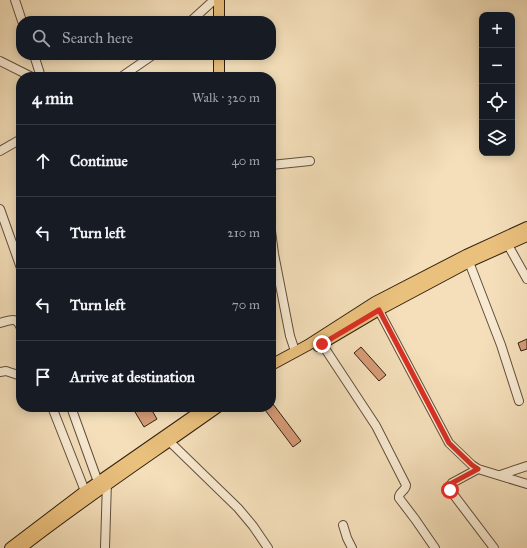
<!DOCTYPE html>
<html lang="en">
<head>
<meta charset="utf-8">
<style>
  :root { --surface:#171b24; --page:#242831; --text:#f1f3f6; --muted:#9ea1a6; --line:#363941 }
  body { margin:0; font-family:"IM FELL Great Primer",serif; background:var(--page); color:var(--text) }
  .controls { position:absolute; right:12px; top:12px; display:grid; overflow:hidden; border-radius:8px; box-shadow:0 2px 10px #0003 }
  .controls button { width:36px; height:36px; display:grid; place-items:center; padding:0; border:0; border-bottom:1px solid var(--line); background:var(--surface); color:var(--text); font:20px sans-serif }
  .stop { position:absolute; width:12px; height:12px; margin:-9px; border:3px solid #d93025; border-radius:50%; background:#fff }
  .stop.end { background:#d93025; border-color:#fff; box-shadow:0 1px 4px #0008 }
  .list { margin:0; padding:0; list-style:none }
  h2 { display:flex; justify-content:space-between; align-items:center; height:52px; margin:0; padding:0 16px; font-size:17px }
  h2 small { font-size:13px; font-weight:400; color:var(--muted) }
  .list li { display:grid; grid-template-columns:26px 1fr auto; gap:12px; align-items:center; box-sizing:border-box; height:72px; padding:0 16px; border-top:1px solid var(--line) }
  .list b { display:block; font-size:15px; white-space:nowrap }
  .list em { font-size:13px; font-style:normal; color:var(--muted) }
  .icon { flex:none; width:22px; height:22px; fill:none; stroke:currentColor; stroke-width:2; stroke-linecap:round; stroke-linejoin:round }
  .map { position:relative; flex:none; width:527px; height:548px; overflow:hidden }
  .search { position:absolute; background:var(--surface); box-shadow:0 2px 10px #0003; left:16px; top:16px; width:260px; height:44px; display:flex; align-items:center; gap:10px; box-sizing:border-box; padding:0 14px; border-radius:16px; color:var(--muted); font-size:15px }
  .panel { position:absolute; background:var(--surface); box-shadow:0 2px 10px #0003; left:16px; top:72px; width:260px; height:340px; border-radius:16px }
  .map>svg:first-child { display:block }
</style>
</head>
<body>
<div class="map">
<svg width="527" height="548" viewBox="0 0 527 548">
  <rect width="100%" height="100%" fill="#f4dfba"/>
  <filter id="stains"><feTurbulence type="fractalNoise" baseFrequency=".005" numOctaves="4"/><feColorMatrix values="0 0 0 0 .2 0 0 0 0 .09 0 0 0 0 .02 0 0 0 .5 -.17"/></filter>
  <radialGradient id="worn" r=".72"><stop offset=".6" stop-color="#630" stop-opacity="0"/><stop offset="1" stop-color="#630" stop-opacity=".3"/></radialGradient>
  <g fill="#d79c78" stroke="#312111">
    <path d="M 527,339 L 527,349 L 521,351 L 518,343 Z"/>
    <path d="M 361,347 L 386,375 L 379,381 L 354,353 Z"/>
    <path d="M 273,404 L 301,441 L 293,447 L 265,410 L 269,407 L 271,407 L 271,406 Z"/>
    <path d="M 132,407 L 150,407 L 157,419 L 144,427 Z"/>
  </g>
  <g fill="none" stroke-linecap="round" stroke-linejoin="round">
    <defs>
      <g id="minor">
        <path d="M 15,0 L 22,21"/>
        <path d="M 191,21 L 214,0"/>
        <path d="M 34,55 L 41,77"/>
        <path d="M 0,61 L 32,77"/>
        <path d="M 121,77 L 153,55"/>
        <path d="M 0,151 L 21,139"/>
        <path d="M 271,165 L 310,161"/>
        <path d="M 0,209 L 21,268"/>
        <path d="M 271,231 L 274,254 L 290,336 L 295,351"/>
        <path d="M 508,245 L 527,279"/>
        <path d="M 469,262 L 501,345 L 519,401"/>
        <path d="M 376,305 L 449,443 L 472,465 L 478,469 L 527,484"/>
        <path d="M 0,323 C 11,320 16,316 21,328"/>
        <path d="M 322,344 L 376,426 L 406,485 C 406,491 398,492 399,498 L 415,519 L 435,548"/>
        <path d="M 0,372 L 6,371 L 21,376"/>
        <path d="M 52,407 L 85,491"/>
        <path d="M 71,407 L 98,482"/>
        <path d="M 170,442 L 238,508 L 253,526 L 268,548"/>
        <path d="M 478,469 L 452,483 L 449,487 L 450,490 L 494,548"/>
        <path d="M 500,475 L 527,466"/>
        <path d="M 343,525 L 347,538 L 352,548"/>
        <path d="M 105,548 L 107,481"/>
      </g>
      <g id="major">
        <path d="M 219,0 L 219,21"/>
        <path d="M 219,55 L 219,77"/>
        <path d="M 318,346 L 379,310 L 469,262 L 527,236"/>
        <path d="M 271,365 L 308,345 L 375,302 L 466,255 L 527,227"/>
        <path d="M 10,548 L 85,491 L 206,407"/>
        <path d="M 21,548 C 85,498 152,454 218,407"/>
      </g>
    </defs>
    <use href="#minor" stroke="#62503b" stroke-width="10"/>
    <use href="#major" stroke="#312111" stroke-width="12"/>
    <use href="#minor" stroke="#f8ead2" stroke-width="8"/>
    <use href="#major" stroke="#eac07d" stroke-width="10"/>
  </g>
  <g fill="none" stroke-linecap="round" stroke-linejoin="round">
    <path stroke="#d93025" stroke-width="5" d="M 322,344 L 379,310 L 449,443 L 472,465 L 478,469 L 452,483 L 449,486 L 450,490"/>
  </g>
  <rect width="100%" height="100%" filter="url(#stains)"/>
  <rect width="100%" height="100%" fill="url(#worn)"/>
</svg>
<div class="controls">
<button>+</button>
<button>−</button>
<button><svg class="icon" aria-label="locate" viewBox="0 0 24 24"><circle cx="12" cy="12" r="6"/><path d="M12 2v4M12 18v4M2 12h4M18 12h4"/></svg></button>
<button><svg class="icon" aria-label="layers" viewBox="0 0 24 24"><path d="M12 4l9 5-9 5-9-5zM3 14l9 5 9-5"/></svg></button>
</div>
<div class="stop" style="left:450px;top:490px"></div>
<div class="stop end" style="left:322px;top:344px"></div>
<div class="search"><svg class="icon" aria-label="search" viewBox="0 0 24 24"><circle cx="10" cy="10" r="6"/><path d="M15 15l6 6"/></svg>Search here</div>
<section class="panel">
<h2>4 min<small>Walk · 320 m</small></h2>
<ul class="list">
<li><svg class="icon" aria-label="ahead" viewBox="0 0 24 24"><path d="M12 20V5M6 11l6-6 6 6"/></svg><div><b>Continue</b></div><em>40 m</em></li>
<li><svg class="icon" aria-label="left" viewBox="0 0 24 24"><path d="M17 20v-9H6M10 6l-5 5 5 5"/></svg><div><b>Turn left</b></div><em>210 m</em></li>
<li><svg class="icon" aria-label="left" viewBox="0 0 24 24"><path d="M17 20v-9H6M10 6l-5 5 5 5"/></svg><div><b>Turn left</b></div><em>70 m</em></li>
<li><svg class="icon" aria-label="arrive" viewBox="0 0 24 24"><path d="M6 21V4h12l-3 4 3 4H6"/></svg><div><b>Arrive at destination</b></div></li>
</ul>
</section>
</div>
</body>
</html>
